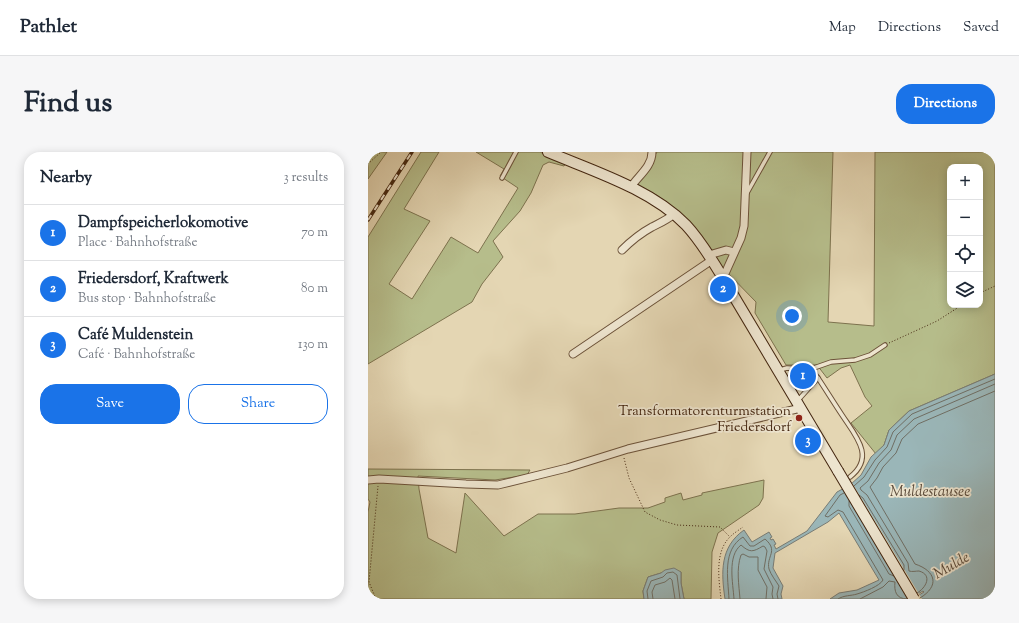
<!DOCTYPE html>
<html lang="en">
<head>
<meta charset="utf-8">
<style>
  :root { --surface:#fff; --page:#f6f6f7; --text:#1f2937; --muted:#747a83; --line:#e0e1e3; --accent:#1a73e8 }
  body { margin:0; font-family:"Sorts Mill Goudy",serif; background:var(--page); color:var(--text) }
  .controls { position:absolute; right:12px; top:12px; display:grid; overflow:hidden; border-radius:8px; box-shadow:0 2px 10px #0003 }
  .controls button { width:36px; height:36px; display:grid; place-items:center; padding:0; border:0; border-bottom:1px solid var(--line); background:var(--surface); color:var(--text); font:20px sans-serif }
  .you { position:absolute; left:424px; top:164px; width:14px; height:14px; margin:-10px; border:3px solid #fff; border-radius:50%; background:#1a73e8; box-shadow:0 0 0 6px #1a73e833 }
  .badge { display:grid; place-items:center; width:26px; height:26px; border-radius:50%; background:var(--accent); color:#fff; font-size:13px; font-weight:700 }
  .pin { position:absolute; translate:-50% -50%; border:2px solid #fff; box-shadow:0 1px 4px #0006 }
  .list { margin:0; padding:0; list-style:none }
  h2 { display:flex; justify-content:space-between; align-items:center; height:52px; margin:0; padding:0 16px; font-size:17px }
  h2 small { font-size:13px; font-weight:400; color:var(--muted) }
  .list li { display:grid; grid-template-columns:26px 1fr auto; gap:12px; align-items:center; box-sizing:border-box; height:56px; padding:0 16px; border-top:1px solid var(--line) }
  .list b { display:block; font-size:15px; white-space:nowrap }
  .list p { margin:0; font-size:13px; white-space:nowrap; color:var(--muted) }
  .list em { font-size:13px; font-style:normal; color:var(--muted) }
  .actions { display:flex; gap:8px; padding:12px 16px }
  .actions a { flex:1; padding:9px 0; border:1px solid var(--accent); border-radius:16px; text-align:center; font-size:14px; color:var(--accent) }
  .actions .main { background:var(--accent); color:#fff }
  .icon { flex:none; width:22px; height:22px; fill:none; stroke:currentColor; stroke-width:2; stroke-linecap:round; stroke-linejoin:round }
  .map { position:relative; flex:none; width:627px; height:447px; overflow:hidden; border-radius:16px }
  header { display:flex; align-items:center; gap:24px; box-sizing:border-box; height:56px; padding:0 20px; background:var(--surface); border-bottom:1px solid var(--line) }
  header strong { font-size:19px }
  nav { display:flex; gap:22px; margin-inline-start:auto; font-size:14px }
  .intro { display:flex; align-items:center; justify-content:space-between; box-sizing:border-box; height:96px; padding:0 24px }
  h1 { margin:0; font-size:28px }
  .button { padding:10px 18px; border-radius:16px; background:var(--accent); color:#fff; font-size:14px; font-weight:700 }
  main { display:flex; gap:24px; padding:0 24px }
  aside { flex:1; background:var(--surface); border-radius:16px; box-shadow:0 2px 10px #0003 }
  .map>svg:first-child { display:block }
</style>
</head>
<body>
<header>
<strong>Pathlet</strong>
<nav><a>Map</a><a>Directions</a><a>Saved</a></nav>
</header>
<div class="intro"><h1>Find us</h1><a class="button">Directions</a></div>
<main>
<aside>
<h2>Nearby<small>3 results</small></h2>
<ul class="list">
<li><span class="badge">1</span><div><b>Dampfspeicherlokomotive</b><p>Place · Bahnhofstraße</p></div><em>70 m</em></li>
<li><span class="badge">2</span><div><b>Friedersdorf, Kraftwerk</b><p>Bus stop · Bahnhofstraße</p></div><em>80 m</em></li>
<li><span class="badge">3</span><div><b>Café Muldenstein</b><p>Café · Bahnhofstraße</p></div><em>130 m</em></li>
</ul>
<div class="actions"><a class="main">Save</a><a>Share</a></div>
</aside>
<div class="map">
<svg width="627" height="447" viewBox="0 0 627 447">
  <rect width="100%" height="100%" fill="#e4d6b3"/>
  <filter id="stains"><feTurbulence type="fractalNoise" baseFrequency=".005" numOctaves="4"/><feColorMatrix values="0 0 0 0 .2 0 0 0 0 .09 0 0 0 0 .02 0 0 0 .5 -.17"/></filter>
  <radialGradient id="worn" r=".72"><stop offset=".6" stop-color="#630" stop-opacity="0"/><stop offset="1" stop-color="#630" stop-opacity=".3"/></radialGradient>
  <g fill="#b6bd8b" stroke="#7d724e" fill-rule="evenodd">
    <path d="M 0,0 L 19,0 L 0,27 Z"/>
    <path d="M 53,0 L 71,0 L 36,57 L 62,69 L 21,132 L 44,147 L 83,85 L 110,101 L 150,36 L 132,24 L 136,17 L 108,0 L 172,0 L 198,11 L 196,14 L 181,10 L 175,13 L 163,41 L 152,59 L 125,89 L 135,105 L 114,132 L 104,150 L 0,212 L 0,85 Z"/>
    <path d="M 289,0 L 465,0 L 460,170 L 506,174 L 507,0 L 627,0 L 627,222 L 541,259 L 521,278 L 516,293 L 508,302 L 483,271 L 504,254 L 497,245 L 482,213 L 473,216 L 459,226 L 449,213 L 418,213 L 387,161 L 388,150 L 354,115 L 323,71 L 309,58 L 290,44 L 269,33 ZM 582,15 L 612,15 L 612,153 L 582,153 Z"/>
    <path d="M 0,317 L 162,318 L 159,323 L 127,328 L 50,324 L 51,337 L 60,386 L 88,401 L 97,341 L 136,384 L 170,362 L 207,362 L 251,356 L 280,356 L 297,350 L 297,346 L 313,341 L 315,348 L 334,343 L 334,341 L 396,328 L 395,346 L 391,353 L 350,381 L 344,400 L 343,447 L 316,447 L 313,431 L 313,420 L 293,421 L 280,425 L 275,439 L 276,447 L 0,447 L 0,360 L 2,350 L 0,347 Z"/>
  </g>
  <g fill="#9ab6b8" stroke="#787c75">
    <path d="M 627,222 L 627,447 L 544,447 L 556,440 L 555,439 L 541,447 L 462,447 L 471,441 L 489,438 L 511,428 L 471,361 L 460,370 L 407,401 L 405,416 L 415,434 L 413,442 L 414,447 L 357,447 C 353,420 352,395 376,378 L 384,390 L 401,380 L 404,385 L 402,386 L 403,388 L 405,387 L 408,392 L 406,393 L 408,397 L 439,379 L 469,340 L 482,333 L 493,323 L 503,305 L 516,293 L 521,278 L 541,259 Z"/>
    <path d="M 306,416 L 313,420 L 313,431 L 316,447 L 276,447 L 275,439 L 280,425 L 293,421 L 297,418 Z"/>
  </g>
  <path fill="#e4d6b3" d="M 483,329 L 515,382 L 554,447 L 542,447 L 481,331 Z"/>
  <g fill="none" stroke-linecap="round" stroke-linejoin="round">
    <g stroke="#6f6e64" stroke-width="1">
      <path d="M 486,334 L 496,325 L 507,308 L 519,295 L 525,280 L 544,262 L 627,227"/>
      <path d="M 491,343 L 495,346 L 536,413 L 536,418"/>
      <path d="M 481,349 L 481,354 L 521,422 L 526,424"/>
      <path d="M 549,441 C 558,436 565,423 551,419 C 548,419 544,420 541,419 L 540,411 L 499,343 L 493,338 L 492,336 L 500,329 L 511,311 L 523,298 L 529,283 L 546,267 L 627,232"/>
      <path d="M 552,446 C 572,434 568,419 547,412 L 502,335 L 509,326 L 515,315 L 528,301 L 534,287 L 550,272 L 627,239"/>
      <path d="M 280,447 L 279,439 L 283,429 L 295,425 L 299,421 L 305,420 L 309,423 L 312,447"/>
      <path d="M 285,447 L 284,440 L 287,433 L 297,430 L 302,426 L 304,428 L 307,447"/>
      <path d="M 361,447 C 360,426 354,398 375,385 L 382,394 L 386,394 L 397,387 C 411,399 398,404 401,417 C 403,423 408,429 411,434 L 409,442 L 410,447"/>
      <path d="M 366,447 C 365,431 359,404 373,393 C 382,401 385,400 395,394 L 397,395 L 399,399 L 396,417 L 405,435 L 404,442 L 405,447"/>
      <path d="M 372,447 C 371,433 368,417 373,403 L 375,402 L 381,405 L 390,405 L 390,418 L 399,435 L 398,447"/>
      <path d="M 470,447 C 476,443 483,444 489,442 C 496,440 512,434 515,428 L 475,360 L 470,358 L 460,365 L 457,364 L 472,343 L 476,341"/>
      <path d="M 492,447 L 515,435 L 521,429 L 527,430 C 526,439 528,447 539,447"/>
    </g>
    <defs>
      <g id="service">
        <path d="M 134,26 L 148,0"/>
        <path d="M 379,41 L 402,0"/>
        <path d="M 412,218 L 419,216 L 443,217 L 463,210 L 487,208 L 502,203 L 517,193"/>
        <path d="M 450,226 C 458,238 466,251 474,263 C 487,283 508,305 482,325"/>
        <path d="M 429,249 L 432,246 L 450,226 L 443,217"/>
      </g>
      <g id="minor">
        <path d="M 263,35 C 270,24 284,15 284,0"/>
        <path d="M 254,98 C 263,89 273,81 284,75 C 292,71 299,68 306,62"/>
        <path d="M 341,103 L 358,98 L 366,100"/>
        <path d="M 355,126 L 373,86 L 376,74 L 379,0"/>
        <path d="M 205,202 L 344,108"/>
        <path d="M 0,328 L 11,327 L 98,332 L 130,333 L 199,316 L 260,297 L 433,256"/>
      </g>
      <path id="secondary" d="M 180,0 C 225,19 283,37 318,73 C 333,89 344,108 355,126 L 470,319"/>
    </defs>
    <use href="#service" stroke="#6c5239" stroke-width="5.5"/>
    <use href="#minor" stroke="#6c5239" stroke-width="9"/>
    <use href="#secondary" stroke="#442610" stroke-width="12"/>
    <g stroke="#442610" stroke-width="1" stroke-dasharray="1 2" stroke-linecap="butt">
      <path d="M 0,12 L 13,0"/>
      <path d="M 612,141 L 627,134"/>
      <path d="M 521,191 L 569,169 L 594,153"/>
      <path d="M 256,306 L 261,326 L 277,360 L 292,368 L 309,373 L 352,375 L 362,385"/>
      <path d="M 8,447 L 1,430 L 10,334"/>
      <path d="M 353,447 C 351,428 346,399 363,384 C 366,381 371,378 375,375"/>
    </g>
    <use href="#service" stroke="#ede4ce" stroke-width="3.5"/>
    <use href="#minor" stroke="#ede4ce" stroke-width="7"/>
    <use href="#secondary" stroke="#ede4ce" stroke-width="10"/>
    <defs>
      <path id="rail" d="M 0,68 L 44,0"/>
    </defs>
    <use href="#rail" stroke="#442610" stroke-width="3.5"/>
    <use href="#rail" stroke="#ede4ce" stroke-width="2" stroke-dasharray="6" stroke-linecap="butt"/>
    <defs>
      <path id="secondary-bridge" d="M 470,319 L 546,447"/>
    </defs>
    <use href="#secondary-bridge" stroke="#442610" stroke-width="12" stroke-linecap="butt"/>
    <use href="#secondary-bridge" stroke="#ede4ce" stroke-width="10"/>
  </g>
  <circle fill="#8f2418" stroke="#ede4ce" stroke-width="1.5" cx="431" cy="266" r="4"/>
  <g text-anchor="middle" stroke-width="3.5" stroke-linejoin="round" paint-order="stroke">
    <g font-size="14" fill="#442610" stroke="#ede4ce" text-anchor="end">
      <text x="423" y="263">Transformatorenturmstation<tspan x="423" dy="16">Friedersdorf</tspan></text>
    </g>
    <g font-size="15" font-style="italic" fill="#5a4a3a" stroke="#ede4ce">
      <text x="562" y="344">Muldestausee</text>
      <text transform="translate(583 413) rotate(-30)" y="5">Mulde</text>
    </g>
  </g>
  <rect width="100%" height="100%" filter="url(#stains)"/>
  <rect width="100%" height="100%" fill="url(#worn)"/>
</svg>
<div class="controls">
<button>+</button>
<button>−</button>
<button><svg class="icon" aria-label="locate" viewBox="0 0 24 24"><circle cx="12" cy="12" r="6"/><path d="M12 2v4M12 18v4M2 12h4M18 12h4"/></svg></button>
<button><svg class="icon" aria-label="layers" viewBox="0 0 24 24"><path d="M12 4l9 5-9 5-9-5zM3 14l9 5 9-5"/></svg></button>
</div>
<div class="you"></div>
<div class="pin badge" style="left:435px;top:224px">1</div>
<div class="pin badge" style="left:355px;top:137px">2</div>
<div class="pin badge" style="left:440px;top:289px">3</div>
</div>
</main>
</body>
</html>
